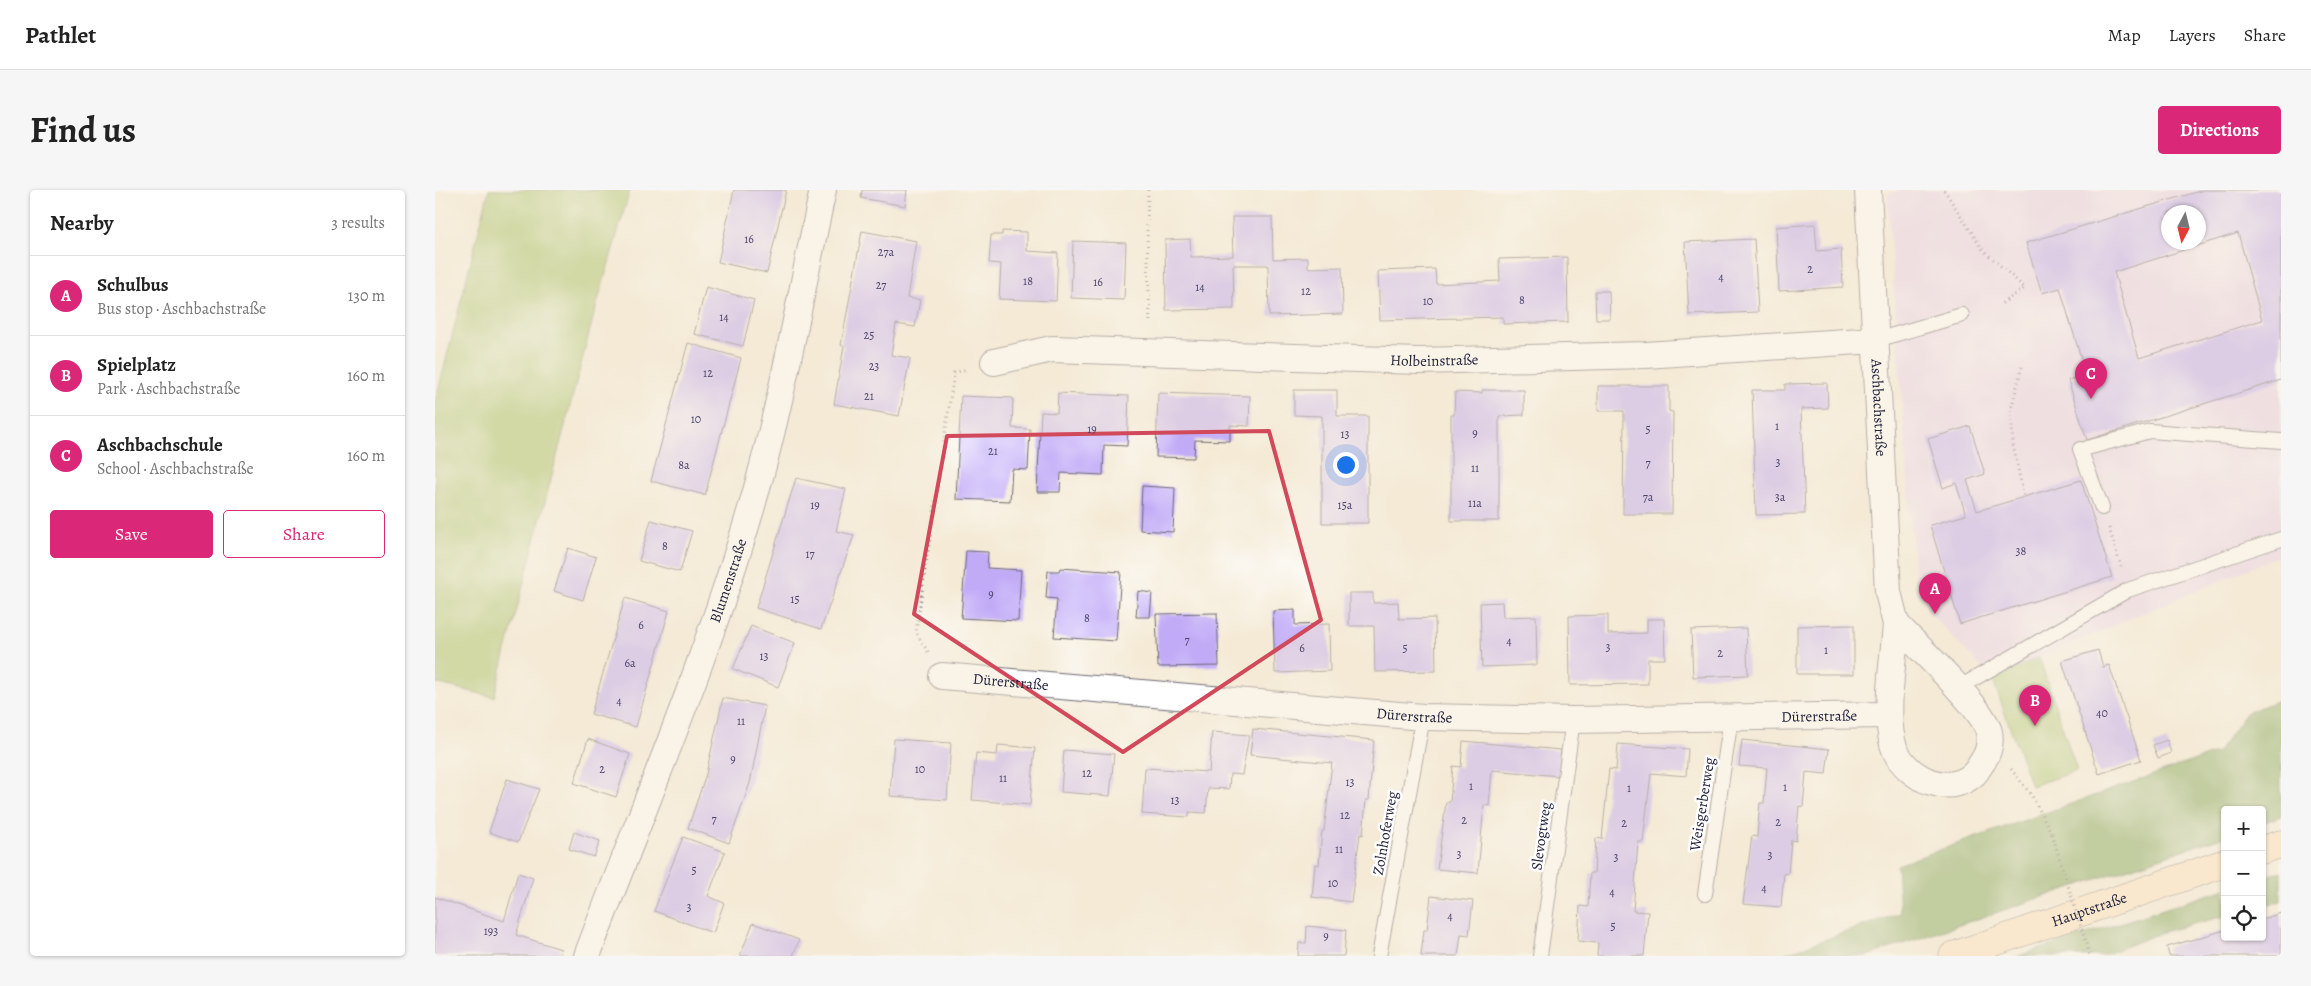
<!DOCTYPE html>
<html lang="en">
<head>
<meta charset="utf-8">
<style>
  :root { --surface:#fff; --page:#f6f6f6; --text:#222; --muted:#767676; --line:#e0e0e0; --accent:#db2777 }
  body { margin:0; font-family:Alegreya,serif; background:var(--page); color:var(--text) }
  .controls { position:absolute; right:15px; bottom:15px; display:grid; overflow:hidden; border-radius:5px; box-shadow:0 1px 4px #0004 }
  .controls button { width:45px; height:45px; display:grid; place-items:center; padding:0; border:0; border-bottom:1px solid var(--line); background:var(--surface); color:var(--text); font:25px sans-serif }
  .compass { position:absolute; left:1726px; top:15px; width:45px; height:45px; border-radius:50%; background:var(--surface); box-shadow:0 1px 4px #0004; rotate:187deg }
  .you { position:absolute; left:910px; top:274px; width:18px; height:18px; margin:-12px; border:4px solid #fff; border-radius:50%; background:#1a73e8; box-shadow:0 0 0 8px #1a73e833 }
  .badge { display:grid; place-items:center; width:32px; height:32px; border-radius:50%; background:var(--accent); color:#fff; font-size:16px; font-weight:700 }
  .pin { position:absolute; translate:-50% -41px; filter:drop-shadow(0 1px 2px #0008) }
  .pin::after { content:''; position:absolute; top:26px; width:18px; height:15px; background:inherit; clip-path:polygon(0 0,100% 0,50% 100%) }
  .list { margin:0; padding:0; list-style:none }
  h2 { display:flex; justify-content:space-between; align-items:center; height:65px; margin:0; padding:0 20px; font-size:21px }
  h2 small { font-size:16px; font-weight:400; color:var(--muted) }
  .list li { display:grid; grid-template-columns:32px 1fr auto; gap:15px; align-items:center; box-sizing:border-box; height:80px; padding:0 20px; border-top:1px solid var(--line) }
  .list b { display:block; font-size:19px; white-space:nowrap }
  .list p { margin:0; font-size:16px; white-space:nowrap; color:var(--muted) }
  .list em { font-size:16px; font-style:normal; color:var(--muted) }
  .actions { display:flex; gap:10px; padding:15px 20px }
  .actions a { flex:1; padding:11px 0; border:1px solid var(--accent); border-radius:5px; text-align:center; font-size:18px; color:var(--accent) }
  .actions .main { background:var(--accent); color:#fff }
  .icon { flex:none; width:28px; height:28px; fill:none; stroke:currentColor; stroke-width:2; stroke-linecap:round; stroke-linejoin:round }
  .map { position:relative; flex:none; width:1846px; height:766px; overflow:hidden; border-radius:5px }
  header { display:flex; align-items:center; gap:30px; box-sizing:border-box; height:70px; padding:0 25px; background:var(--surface); border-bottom:1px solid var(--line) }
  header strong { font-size:24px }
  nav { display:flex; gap:28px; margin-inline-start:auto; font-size:18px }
  .intro { display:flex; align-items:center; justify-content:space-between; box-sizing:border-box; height:120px; padding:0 30px }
  h1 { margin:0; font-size:35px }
  .button { padding:12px 22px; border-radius:5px; background:var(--accent); color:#fff; font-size:18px; font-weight:700 }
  main { display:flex; gap:30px; padding:0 30px }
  aside { flex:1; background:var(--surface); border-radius:5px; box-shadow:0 1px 4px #0004 }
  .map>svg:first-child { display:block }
</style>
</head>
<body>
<header>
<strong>Pathlet</strong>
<nav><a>Map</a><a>Layers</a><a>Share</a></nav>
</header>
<div class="intro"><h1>Find us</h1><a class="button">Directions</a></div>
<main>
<aside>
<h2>Nearby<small>3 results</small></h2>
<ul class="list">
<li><span class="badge">A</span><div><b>Schulbus</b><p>Bus stop · Aschbachstraße</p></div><em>130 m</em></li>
<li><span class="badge">B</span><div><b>Spielplatz</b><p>Park · Aschbachstraße</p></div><em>160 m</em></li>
<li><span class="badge">C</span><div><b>Aschbachschule</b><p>School · Aschbachstraße</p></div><em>160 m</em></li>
</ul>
<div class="actions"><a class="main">Save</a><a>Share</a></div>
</aside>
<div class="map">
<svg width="1846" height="766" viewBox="0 0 1846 766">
  <rect width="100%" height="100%" fill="#fff"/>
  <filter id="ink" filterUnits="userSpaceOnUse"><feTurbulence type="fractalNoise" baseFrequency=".02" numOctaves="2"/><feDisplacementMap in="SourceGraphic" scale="10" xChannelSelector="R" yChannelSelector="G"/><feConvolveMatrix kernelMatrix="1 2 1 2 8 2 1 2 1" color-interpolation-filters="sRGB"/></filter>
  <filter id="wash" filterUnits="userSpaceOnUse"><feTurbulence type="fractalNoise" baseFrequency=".0096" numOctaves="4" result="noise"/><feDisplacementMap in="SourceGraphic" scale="20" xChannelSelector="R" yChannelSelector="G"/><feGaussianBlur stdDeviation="1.12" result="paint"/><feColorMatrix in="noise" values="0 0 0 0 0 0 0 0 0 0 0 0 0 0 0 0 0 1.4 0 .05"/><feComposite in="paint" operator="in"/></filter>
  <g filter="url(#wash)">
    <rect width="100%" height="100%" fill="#f4ead5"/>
    <path fill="#e9d2ee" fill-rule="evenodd" d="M 1467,0 L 1846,0 L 1846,365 L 1604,467 L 1558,490 L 1493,421 L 1480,389 L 1452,4 ZM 1734,22 L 1764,22 L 1764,52 L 1734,52 Z"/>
    <g fill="#a8c56c" stroke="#657454">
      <path d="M 54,0 L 195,0 L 158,128 L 59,507 L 0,493 L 0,213 Z"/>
      <path d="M 1604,467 L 1642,581 L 1596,596 L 1558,490 Z"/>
    </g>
    <g fill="#86aa60" stroke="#54664e">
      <path d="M 1846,509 L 1846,626 L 1827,633 L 1827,620 L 1790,620 L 1790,646 L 1432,766 L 1343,766 L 1465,723 L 1462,675 L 1783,562 L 1811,523 Z"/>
      <path d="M 1846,681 L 1846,711 L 1827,716 L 1827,687 Z"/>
      <path d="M 1790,699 L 1790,726 L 1728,742 L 1666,766 L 1583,766 Z"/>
    </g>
    <g id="blocks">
      <g fill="#c1abf7" fill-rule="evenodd">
        <path d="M 299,0 L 351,0 L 332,83 L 283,72 Z"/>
        <path d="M 427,0 L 472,0 L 470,16 L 426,8 Z"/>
        <path d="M 1768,0 L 1846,0 L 1846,190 L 1652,250 L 1633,190 L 1651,185 L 1625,98 L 1607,103 L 1591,53 ZM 1734,22 L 1764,22 L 1764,52 L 1734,52 ZM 1803,43 L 1827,130 L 1704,168 L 1679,82 Z"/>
        <path d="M 797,27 L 837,27 L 838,69 L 873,68 L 873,78 L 907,77 L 908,124 L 834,126 L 833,75 L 798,75 L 799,119 L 731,120 L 730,50 L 755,49 L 756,67 L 798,66 Z"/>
        <path d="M 1380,34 L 1382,61 L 1406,59 L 1408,97 L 1344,101 L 1341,37 Z"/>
        <path d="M 427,41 L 481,51 L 472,108 L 485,110 L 480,137 L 461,134 L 456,165 L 475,168 L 464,226 L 399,214 L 409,156 L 406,155 Z"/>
        <path d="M 567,41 L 592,42 L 592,61 L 623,63 L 621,111 L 564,109 L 566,74 L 554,73 L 556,45 L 567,45 Z"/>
        <path d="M 1319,49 L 1323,122 L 1254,125 L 1250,52 Z"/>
        <path d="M 638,51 L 691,53 L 689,110 L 636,108 Z"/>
        <path d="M 1132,67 L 1133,132 L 1068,134 L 1068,127 L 945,130 L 943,81 L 1000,79 L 1001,94 L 1065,91 L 1064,69 Z"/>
        <path d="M 271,97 L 319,110 L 308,156 L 259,144 Z"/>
        <path d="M 1160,101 L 1174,101 L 1175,129 L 1161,129 Z"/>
        <path d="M 253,153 L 306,168 L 270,305 L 216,291 Z"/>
        <path d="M 1392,193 L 1393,218 L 1366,219 L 1370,324 L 1321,325 L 1317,200 L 1350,200 L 1350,194 Z"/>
        <path d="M 1163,196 L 1234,196 L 1234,221 L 1238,222 L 1237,324 L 1188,324 L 1189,221 L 1163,221 Z"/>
        <path d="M 859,200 L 902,200 L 902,226 L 933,226 L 933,333 L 887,333 L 887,226 L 859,225 Z"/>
        <path d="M 1047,200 L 1089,200 L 1089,225 L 1064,226 L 1064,331 L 1016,331 L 1016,225 L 1019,225 L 1020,202 L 1047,203 Z"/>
        <path d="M 623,203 L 694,206 L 692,256 L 669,255 L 668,285 L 626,283 L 625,302 L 602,302 L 606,222 L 622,223 Z"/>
        <path d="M 723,203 L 815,206 L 814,236 L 795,235 L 795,251 L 760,250 L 759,268 L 721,267 Z"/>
        <path d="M 526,206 L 578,208 L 577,238 L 595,239 L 593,280 L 577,279 L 575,311 L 521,309 Z"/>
        <path d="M 1535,236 L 1550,284 L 1532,290 L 1542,321 L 1646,290 L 1677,387 L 1525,434 L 1495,335 L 1531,325 L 1521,293 L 1508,298 L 1493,249 Z"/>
        <path d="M 361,288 L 411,299 L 401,341 L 419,345 L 386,439 L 321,418 Z"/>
        <path d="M 707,296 L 740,298 L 738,342 L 705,340 Z"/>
        <path d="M 216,330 L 257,341 L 245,382 L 204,371 Z"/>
        <path d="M 133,358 L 161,367 L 148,410 L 119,401 Z"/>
        <path d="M 531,361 L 553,362 L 552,378 L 586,380 L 583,431 L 526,428 Z"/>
        <path d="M 625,378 L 686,382 L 681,451 L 619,447 L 622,409 L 611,408 L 613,381 L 624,381 Z"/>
        <path d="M 703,401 L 717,403 L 715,427 L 701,427 Z"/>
        <path d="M 914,403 L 938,403 L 938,413 L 963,412 L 964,429 L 1000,428 L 1001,481 L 940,482 L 939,436 L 914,436 Z"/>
        <path d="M 190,408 L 234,421 L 201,537 L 156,524 Z"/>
        <path d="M 1067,412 L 1068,427 L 1101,426 L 1102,475 L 1047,477 L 1045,413 Z"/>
        <path d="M 860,420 L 860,435 L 894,434 L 895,481 L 840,483 L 838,421 Z"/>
        <path d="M 782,423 L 784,476 L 723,477 L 721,424 Z"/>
        <path d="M 1173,425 L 1173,444 L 1212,443 L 1212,429 L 1229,429 L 1230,469 L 1213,469 L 1213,494 L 1135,495 L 1134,426 Z"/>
        <path d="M 1419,435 L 1419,484 L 1362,484 L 1362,436 Z"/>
        <path d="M 316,436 L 360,453 L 343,497 L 298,479 Z"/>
        <path d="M 1311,438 L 1313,485 L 1258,487 L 1256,440 Z"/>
        <path d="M 1663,460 L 1668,477 L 1674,475 L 1706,570 L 1664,584 L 1627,471 Z"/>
        <path d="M 288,508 L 330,516 L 315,593 L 294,653 L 253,638 L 271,584 Z"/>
        <path d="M 818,539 L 939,550 L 934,610 L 931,610 L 928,645 L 925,644 L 916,712 L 877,707 L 880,674 L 884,675 L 887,641 L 889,641 L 897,573 L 815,565 Z"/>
        <path d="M 777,542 L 814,545 L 807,585 L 795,584 L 794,599 L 773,598 L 771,623 L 754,622 L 754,627 L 707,624 L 710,578 L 774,582 Z"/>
        <path d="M 153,549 L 195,564 L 181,607 L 139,593 Z"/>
        <path d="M 459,549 L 516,553 L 512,610 L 455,606 Z"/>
        <path d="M 1307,550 L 1394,559 L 1391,584 L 1371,582 L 1368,617 L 1364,616 L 1361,651 L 1356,650 L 1353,684 L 1349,683 L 1346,717 L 1308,714 L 1317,646 L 1322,647 L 1325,613 L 1329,613 L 1332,578 L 1304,576 Z"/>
        <path d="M 1732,550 L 1736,563 L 1723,568 L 1718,555 Z"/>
        <path d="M 1028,551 L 1126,560 L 1124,586 L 1057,580 L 1054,616 L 1049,615 L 1043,683 L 1002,679 L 1011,612 L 1015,612 L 1018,576 L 1026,577 Z"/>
        <path d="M 1183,554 L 1253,559 L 1251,586 L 1216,583 L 1208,652 L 1203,652 L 1198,721 L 1213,722 L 1209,766 L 1162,766 L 1163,753 L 1143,751 L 1145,716 L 1153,717 L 1155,683 L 1159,683 L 1161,648 L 1167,649 L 1174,579 L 1181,580 Z"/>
        <path d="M 563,555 L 600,558 L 595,615 L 537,610 L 541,563 L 562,565 Z"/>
        <path d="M 629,560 L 679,564 L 675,606 L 626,602 Z"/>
        <path d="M 72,589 L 104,599 L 83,652 L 54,642 Z"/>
        <path d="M 139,642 L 165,651 L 159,667 L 134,659 Z"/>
        <path d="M 248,647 L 290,662 L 273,706 L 289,713 L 278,743 L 219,721 Z"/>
        <path d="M 83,683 L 98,688 L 81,745 L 126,759 L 124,766 L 0,766 L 0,707 L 69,731 Z"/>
        <path d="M 996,706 L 1038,711 L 1034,745 L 1026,744 L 1023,766 L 986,766 L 989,740 L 992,740 Z"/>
        <path d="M 1846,723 L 1846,766 L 1734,766 L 1732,757 L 1790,740 L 1790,747 L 1827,747 L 1827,729 Z"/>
        <path d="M 318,733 L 364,750 L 358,766 L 305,766 Z"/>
        <path d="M 872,736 L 911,740 L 909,766 L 863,766 L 864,753 L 871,753 Z"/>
      </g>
    </g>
  </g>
  <g filter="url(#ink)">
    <use href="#blocks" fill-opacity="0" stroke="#6c6871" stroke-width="1"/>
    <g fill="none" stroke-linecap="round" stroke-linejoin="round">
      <defs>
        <g id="lane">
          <path d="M 1441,150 L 1527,125"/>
          <path d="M 1652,258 L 1715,241 L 1846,251"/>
          <path d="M 1645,259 L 1667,318"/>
          <path d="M 1523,498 L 1693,400 L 1846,349"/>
          <path d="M 1270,704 L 1296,528"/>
          <path d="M 944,766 L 988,527"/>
          <path d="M 1105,766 L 1138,530"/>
        </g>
        <g id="street">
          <path id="s1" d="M 1433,0 L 1453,402 L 1461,434"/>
          <path id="s2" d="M 559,172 L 617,159 L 984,171 L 1210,165 L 1441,150"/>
          <path d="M 1461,434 C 1481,455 1549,518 1554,542 C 1556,552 1553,563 1548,571 C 1545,575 1543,580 1539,584 C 1514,607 1474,589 1461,562 C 1447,534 1459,467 1461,434 Z"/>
          <path id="s3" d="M 507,486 L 988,527 L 1138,530 L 1453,525"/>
          <path id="s4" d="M 152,766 C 208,618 271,471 316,319 C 347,214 365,106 388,0"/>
        </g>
        <g id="secondary">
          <path d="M 1827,660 L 1846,654"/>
          <path id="s5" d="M 1518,766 L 1790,673"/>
        </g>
      </defs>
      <use href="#lane" stroke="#6c6871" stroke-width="16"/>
      <use href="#street" stroke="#6c6871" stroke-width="28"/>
      <use href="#secondary" stroke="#6c6871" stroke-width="29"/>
      <g stroke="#6c6871" stroke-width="3" stroke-dasharray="1 4" stroke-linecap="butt">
        <path d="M 713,0 L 712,39 L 715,134"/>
        <path d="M 1509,0 L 1548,60 L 1590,98 L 1566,114"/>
        <path d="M 1587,177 L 1576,219 L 1578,255 L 1589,307"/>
        <path d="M 1674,338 L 1686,377"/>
        <path d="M 493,462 L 481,442 L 519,183 L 532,179"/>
        <path d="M 1576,579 L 1597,606 L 1617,644"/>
      </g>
      <use href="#lane" stroke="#fff" stroke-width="14"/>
      <use href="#street" stroke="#fff" stroke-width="26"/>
      <use href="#secondary" stroke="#fee5c5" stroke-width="28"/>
      <path stroke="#6c6871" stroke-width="3" stroke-dasharray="1 4" stroke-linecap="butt" d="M 1617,644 L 1655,766"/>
    </g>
  </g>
  <path d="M0 0H1846V766H0ZM 834,241 L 886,430 L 688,562 L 479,424 L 512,246 Z" fill="#f4ead5" fill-opacity=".55" fill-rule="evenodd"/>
  <path fill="none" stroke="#d1495b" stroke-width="4" stroke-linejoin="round" d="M 834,241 L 886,430 L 688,562 L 479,424 L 512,246 Z"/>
  <g text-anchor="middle" stroke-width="5" stroke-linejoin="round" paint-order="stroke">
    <g font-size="12" fill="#4a446a">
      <text x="314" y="53">16</text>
      <text x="451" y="66">27a</text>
      <text x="1375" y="83">2</text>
      <text x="1286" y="91">4</text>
      <text x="593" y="95">18</text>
      <text x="663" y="96">16</text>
      <text x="446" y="99">27</text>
      <text x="765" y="101">14</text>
      <text x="871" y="105">12</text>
      <text x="1087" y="114">8</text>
      <text x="993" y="115">10</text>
      <text x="289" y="131">14</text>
      <text x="434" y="149">25</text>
      <text x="439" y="180">23</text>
      <text x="273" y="187">12</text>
      <text x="434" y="210">21</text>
      <text x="261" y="233">10</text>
      <text x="1342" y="240">1</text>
      <text x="657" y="243">19</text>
      <text x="1213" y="243">5</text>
      <text x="1040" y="247">9</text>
      <text x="910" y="248">13</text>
      <text x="558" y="265">21</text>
      <text x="1343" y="276">3</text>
      <text x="1213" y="277">7</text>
      <text x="249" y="279">8a</text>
      <text x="1040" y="282">11</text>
      <text x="1213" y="311">7a</text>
      <text x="1345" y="311">3a</text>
      <text x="1040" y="317">11a</text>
      <text x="380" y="319">19</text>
      <text x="910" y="319">15a</text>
      <text x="230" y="360">8</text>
      <text x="1586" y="365">38</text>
      <text x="375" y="368">17</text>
      <text x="556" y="408">9</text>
      <text x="360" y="413">15</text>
      <text x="652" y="432">8</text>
      <text x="206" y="439">6</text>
      <text x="752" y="454">7</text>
      <text x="1074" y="455">4</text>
      <text x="1173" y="461">3</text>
      <text x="867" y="462">6</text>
      <text x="970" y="462">5</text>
      <text x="1391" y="464">1</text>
      <text x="1285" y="467">2</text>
      <text x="329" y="470">13</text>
      <text x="195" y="477">6a</text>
      <text x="184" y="515">4</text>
      <text x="1667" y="527">40</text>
      <text x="306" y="535">11</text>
      <text x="298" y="573">9</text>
      <text x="167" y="583">2</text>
      <text x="485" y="583">10</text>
      <text x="652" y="587">12</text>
      <text x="568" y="592">11</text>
      <text x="915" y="596">13</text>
      <text x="1036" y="600">1</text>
      <text x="1350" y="601">1</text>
      <text x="1194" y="602">1</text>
      <text x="740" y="614">13</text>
      <text x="910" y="629">12</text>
      <text x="279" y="633">7</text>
      <text x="1029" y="634">2</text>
      <text x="1343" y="636">2</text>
      <text x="1189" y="637">2</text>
      <text x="904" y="663">11</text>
      <text x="1024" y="668">3</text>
      <text x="1335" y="669">3</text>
      <text x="1181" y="671">3</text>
      <text x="259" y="684">5</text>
      <text x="898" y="697">10</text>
      <text x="1329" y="702">4</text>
      <text x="1177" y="706">4</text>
      <text x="254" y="721">3</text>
      <text x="1015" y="730">4</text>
      <text x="1178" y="740">5</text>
      <text x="56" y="745">193</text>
      <text x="891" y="750">9</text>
    </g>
    <g font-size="15" fill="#22223b" stroke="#fff">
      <text dy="5" stroke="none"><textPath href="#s2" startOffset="442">Holbeinstraße</textPath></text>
      <text dy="5" stroke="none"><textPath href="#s1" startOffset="218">Aschbachstraße</textPath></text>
      <text dy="5" stroke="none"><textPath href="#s4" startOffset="401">Blumenstraße</textPath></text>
      <text dy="5" stroke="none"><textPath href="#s3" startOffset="69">Dürerstraße</textPath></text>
      <text dy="5" stroke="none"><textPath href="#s3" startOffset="474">Dürerstraße</textPath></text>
      <text dy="5" stroke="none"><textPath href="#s3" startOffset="879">Dürerstraße</textPath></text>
      <text transform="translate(1267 614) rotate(-81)" y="5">Weisgerberweg</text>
      <text transform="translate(950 643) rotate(-80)" y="5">Zolnhoferweg</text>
      <text transform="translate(1106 646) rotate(-82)" y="5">Slevogtweg</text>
      <text dy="5" stroke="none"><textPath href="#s5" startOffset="144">Hauptstraße</textPath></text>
    </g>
  </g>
</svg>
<div class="controls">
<button>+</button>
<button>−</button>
<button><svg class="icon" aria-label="locate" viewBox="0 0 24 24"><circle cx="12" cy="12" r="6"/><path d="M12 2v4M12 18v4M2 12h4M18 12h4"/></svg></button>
</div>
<svg class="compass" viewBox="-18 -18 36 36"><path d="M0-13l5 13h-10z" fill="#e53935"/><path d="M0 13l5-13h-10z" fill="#767676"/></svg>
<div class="you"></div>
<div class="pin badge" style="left:1500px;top:424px">A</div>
<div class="pin badge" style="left:1600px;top:536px">B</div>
<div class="pin badge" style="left:1656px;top:209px">C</div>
</div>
</main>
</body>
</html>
